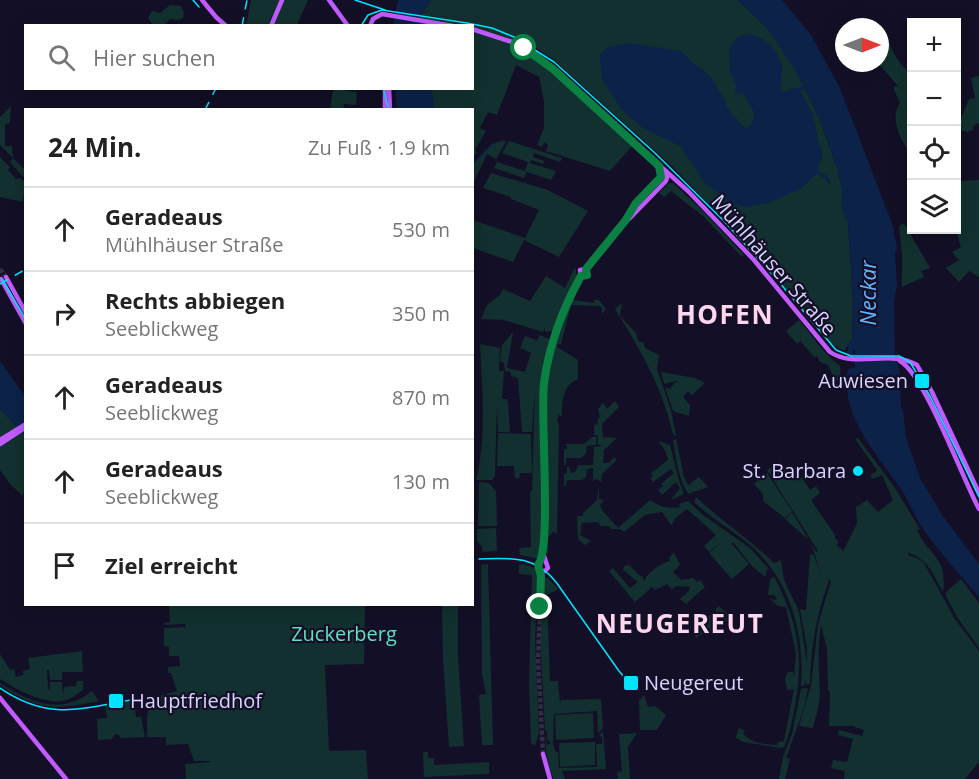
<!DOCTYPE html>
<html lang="de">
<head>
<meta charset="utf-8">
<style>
  :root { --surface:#fff; --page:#f6f6f6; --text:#222; --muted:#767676; --line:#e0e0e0 }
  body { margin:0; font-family:"Open Sans",sans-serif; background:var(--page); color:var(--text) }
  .controls { position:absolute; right:18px; top:18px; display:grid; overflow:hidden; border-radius:0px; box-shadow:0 3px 15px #0003 }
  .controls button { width:54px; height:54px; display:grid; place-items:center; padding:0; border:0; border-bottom:2px solid var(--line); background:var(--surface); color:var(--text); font:30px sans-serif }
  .compass { position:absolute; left:835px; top:18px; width:54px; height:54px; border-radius:50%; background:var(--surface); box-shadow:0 3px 15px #0003; rotate:90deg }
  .stop { position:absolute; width:18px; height:18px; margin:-14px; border:4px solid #0b8043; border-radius:50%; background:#fff }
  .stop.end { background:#0b8043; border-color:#fff; box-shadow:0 2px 6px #0008 }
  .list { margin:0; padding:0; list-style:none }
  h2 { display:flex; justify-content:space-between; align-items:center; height:78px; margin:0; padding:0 24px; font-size:26px }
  h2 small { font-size:20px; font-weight:400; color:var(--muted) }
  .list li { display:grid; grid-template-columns:39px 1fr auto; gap:18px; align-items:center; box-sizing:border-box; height:84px; padding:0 24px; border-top:2px solid var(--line) }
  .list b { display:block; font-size:22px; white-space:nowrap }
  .list p { margin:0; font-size:20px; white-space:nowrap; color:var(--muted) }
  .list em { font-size:20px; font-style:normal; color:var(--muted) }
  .icon { flex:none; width:33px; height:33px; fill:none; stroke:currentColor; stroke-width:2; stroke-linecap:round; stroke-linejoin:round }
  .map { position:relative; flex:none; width:979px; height:779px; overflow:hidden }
  .search { position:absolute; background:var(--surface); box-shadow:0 3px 15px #0003; left:24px; top:24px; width:450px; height:66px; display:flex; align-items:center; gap:15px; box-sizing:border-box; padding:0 21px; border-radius:0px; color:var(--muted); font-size:22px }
  .panel { position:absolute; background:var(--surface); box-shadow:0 3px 15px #0003; left:24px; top:108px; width:450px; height:498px; border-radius:0px }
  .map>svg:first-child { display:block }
</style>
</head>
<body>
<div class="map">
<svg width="979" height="779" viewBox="0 0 979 779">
  <rect width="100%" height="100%" fill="#130f26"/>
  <g fill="#12302f">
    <path d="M 251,0 L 280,0 L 268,25 L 246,26 Z"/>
    <path d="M 284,0 L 308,0 L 297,25 L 273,26 Z"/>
    <path d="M 431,0 L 738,0 L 768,29 L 796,71 L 820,120 L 837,168 L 842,189 L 842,203 L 848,223 L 853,303 L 852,340 L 844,351 L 829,342 L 761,259 L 673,167 L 553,59 L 522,39 L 521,51 L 537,61 L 587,102 L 633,145 L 610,171 L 546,151 L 548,145 L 545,142 L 542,147 L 537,145 L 544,128 L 544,101 L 539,77 L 516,65 L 497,115 L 488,112 L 480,128 L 486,131 L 475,150 L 477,152 L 473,158 L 472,110 L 433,109 L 431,89 L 472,88 L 472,26 L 420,25 L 421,15 Z"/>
    <path d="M 170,5 L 181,6 L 184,13 L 183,18 L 179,20 L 170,19 L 164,25 L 153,25 L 148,18 L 152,11 L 160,13 Z"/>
    <path d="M 880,28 C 893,44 892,60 911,73 L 911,96 L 909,95 L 912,97 L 911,154 C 901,141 889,118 900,103 L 893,87 L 898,86 L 878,63 L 880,63 L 882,57 L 880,55 Z"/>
    <path d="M 979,76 L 979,123 L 973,126 L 973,130 L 967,132 L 957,129 L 969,99 L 975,98 L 971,78 Z"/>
    <path d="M 335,89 L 356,92 L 357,94 L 356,105 L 344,104 L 343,109 L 330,109 L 333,91 Z"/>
    <path d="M 11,106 L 10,123 L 5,124 L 5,146 L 12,146 L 13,158 L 23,168 L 25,167 L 25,174 L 23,177 L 10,162 L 13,158 L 0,145 L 0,117 Z"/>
    <path d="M 503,140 L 506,142 L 496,159 L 487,154 L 473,184 L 473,164 L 490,145 Z"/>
    <path d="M 509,141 L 562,158 L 560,162 L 534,153 L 533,157 L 544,161 L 543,164 L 532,160 L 530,163 L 556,171 L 551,180 L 527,172 L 524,178 L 494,168 L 497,162 L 525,171 L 528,162 L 502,153 Z"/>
    <path d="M 0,157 L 10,167 L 8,170 L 16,179 L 20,178 L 25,182 L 23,202 L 0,197 Z"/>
    <path d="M 491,173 L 548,190 L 588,211 L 559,257 L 524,240 L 513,262 L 473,248 L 473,220 L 525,238 L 539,210 L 511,199 L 511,197 L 483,188 Z"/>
    <path d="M 979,180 L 979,277 L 969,271 L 959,282 L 946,268 L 959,260 L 952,252 L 961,247 C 954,230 956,199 957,181 Z"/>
    <path d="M 669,183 L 673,183 L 705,213 L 744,255 L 742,257 L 703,216 L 672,192 L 674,189 L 664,197 L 659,193 Z"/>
    <path d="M 904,223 L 930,268 L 921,271 L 924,277 L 902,287 L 902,253 L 899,226 Z"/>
    <path d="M 575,267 L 577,276 L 553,331 L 545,332 L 545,327 L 543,332 L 504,320 L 481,319 L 487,305 L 500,295 L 503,289 L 530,301 L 546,276 L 565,288 Z"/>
    <path d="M 574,300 L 594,303 L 594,300 L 599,300 L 606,309 L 602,314 L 602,308 L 599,306 L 571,305 L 561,344 L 558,344 L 557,347 L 578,360 L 578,379 C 562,386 562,401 562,417 L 557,413 L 559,415 L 557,419 L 559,425 L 557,535 L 554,531 L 548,537 L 548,554 L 546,554 L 544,397 L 553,344 L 569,301 Z"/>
    <path d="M 622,303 L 620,316 L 636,333 L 638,341 L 644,343 L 645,348 L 659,355 L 657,369 L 671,410 L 676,436 L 673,434 C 662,386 641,351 615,309 Z"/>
    <path d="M 798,321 L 800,321 C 813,337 823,353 840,366 L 841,381 L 836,381 L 828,365 L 820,362 L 817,356 L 814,357 L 801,342 L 802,340 L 797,344 L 786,331 Z"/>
    <path d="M 513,332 L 507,368 L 525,372 L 531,353 L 520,348 L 525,336 L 536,340 L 535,343 L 540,335 L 549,339 C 544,363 541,387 540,412 C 538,460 549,511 539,559 L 520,555 L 519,548 L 531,547 L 530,492 L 532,490 L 535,388 L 532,432 L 522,432 L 518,378 L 511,376 L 511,372 L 505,371 L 504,363 L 500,361 L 502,345 Z"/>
    <path d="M 480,344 L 500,348 L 499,371 L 504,371 L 502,399 L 507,399 L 508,403 L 510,432 L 498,432 L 497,405 L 495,476 L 492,480 L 476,480 C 487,436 482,389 480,344 Z"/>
    <path d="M 661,372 L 695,378 L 705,383 L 692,395 L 688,391 L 683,397 L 690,405 L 689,416 L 673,411 L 665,387 L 670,389 L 675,382 L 679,384 L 676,381 L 664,384 Z"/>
    <path d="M 615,401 L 619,407 L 602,424 L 603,437 L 617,438 L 604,450 L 603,463 L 609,463 L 614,457 L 617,460 L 602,474 L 601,482 L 596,479 L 593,481 L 593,468 L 587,469 L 586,477 L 582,480 L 567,480 L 566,486 L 564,486 L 564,474 L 567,473 L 567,467 L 569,467 L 571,473 L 575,472 L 578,465 L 593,465 L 594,447 L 602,446 L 598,444 L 598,436 L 594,435 L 594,425 L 598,424 L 598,419 L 600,417 L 598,409 L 603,403 L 607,409 Z"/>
    <path d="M 0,409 L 25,436 L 25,480 L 23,496 L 11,485 L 0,470 Z"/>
    <path d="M 498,433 L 531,434 L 532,473 L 520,473 L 519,479 L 515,478 L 514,466 L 497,466 Z"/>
    <path d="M 592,437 L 597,437 L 596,445 L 587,446 L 586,453 L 581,458 L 566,458 L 566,465 L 564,465 L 564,449 L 567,449 L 567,446 L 564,444 L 584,444 Z"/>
    <path d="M 858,438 L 893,485 L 920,529 L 917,530 C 928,556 948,556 943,592 C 933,575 929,560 909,553 L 908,555 L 919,559 L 924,563 L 955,619 L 979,651 L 979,762 L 965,779 L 844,779 L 845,771 L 831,768 L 833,760 L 847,762 L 853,739 L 838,735 L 839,730 L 862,736 L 864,730 L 852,726 L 829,726 L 830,692 L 828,690 L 827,649 L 821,625 C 817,646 819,670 820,691 C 820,703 816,716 813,728 L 799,726 L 811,685 L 818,624 L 831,581 L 824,577 L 829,581 C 816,615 811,648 810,684 L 806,685 L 805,680 L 804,686 L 801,686 C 805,633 790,579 749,544 C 731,529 711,518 694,502 L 696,497 C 721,521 749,539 774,563 L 781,560 L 784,580 L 798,609 L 797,610 L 799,612 L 807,663 L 807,648 L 800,609 L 806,610 L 810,555 L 813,554 L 821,573 L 810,541 L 785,519 L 792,512 L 816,552 L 818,551 L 767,470 L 781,461 L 792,479 L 800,475 L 810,490 L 816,486 L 820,493 L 811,500 L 835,535 L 835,538 L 838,541 L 837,546 L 843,550 L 842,554 L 857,523 L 856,507 L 867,500 L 878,512 L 893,500 L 882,475 L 873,479 L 870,476 L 877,470 L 855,439 Z"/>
    <path d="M 676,439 L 684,477 L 688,485 L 699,477 L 708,487 L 688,494 C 678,477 676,459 673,440 Z"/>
    <path d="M 658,441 L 670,445 L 679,481 L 684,494 L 671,500 L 680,488 L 676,482 L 662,495 L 658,490 L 663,486 L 661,484 L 674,473 L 671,469 L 653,482 L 650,478 L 653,476 L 651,473 L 668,460 L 665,450 Z"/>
    <path d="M 767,473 L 792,511 L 785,518 L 763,501 L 763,494 L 754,484 Z"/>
    <path d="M 479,482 L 489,483 L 496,491 L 497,526 L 478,526 Z"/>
    <path d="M 599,486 L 599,499 L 604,500 L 600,505 L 602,510 L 618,528 L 650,500 C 660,507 668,509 680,507 L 679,504 L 688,501 L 703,515 L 750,548 L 768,568 L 765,577 L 752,566 L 733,542 L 732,544 L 749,564 L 732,579 L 709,553 L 722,541 L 709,552 L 704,546 L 716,535 L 687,509 L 674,519 L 675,520 L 671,525 L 662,512 L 645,515 L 624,532 L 620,529 L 611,529 L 609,526 L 601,526 L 598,522 L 582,523 L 580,535 L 591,541 L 585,545 L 578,539 L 577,516 L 583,516 L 583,513 L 597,500 Z"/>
    <path d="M 496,528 L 497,551 L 482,552 L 482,547 L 477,541 L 477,529 Z"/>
    <path d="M 674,552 L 680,565 L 673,572 L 681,580 L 693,578 L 697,582 L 700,580 L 705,587 L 686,604 L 680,599 L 689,591 L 690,587 L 676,586 L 672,589 L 667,584 L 655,590 L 652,587 L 649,587 L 651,588 L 635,602 L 609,571 L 613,568 L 630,588 L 638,582 L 623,570 L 624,566 L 629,565 L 641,577 L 642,575 L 644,581 C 647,573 661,563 670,561 L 669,558 Z"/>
    <path d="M 488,564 L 493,745 L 482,745 L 479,695 L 486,694 L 482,674 L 481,565 Z"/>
    <path d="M 524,564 L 534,568 L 538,574 L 535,639 L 539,733 L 535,746 L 531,743 L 529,683 L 532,575 L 519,574 L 519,565 Z"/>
    <path d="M 773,577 L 775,578 C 798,624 804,655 795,706 C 792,720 790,734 784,747 L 781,748 L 743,742 L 736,738 L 738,729 L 740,728 L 745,731 L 743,733 C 751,744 765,744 777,745 L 778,742 L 784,741 L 794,689 L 787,690 L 785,678 L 788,672 L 793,672 L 794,677 L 796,654 L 786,607 L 778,606 L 769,598 L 775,600 L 777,598 L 774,595 L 768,595 L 770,579 Z"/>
    <path d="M 545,578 L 548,578 L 558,589 L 547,595 L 550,681 L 558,681 L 560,704 L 561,700 L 601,699 L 603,728 L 598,733 L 597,711 L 554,714 L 553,743 L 555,751 L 558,752 L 559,768 L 597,767 L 596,744 L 602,744 L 602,737 L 599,736 L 603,731 L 606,769 L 562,771 L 565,779 L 554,779 C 546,762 546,751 545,733 L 547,745 L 551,743 L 547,739 L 547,720 L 547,730 L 545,732 L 540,636 Z"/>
    <path d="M 961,579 L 979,603 L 979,648 L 957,617 L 946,596 L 946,592 Z"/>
    <path d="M 169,605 L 365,605 L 364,664 L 325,665 L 329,751 L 366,750 L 368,779 L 186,779 L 185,764 L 211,762 L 211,761 L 194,761 L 188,744 L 166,745 L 166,737 L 147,737 L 147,718 L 150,698 L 177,691 L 171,673 L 168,673 L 168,667 L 180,666 L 179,656 L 169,656 L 169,647 L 164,646 L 164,628 L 186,627 L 185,624 L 164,625 L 164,623 L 170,622 Z"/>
    <path d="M 442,605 L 458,605 L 458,656 L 464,746 L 449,747 L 443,659 Z"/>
    <path d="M 719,606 L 731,617 L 712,633 L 708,630 L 696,638 L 694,630 L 704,621 L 704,618 L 716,613 L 716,609 Z"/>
    <path d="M 82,651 L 83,672 L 62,672 L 62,680 L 50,680 L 49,670 L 47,670 L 48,688 L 50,691 L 50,682 L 62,682 L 63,694 L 64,687 L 76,686 L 77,681 L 83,681 L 83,690 C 76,695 70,700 62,701 C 42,704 16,689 0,679 L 0,654 L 10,670 L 14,669 L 16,677 L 23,675 L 23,671 L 30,669 L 28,658 Z"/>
    <path d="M 0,683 C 31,703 60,716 92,691 L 99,701 C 55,710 38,711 0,685 Z"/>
    <path d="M 807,688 L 808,689 L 804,708 L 786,758 L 790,759 L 785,779 L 779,779 L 783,757 L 792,734 L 801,689 Z"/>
    <path d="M 644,695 L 648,707 L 655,706 L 666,715 L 657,730 L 640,730 L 639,701 Z"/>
    <path d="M 134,701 L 136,717 L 141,717 L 145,737 L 120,738 L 119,735 L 115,734 L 112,739 L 98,740 L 97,719 L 107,718 L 105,705 Z"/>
    <path d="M 593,713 L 594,738 L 556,740 L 555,715 Z"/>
    <path d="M 637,733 L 628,747 L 630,779 L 618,779 L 617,772 L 622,771 L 619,734 Z"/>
    <path d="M 595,742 L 595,765 L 560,767 L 559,743 Z"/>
    <path d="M 423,752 L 428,752 L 428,758 L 434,758 L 434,765 L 489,762 L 489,774 L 424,777 Z"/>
  </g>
  <g fill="#0c2248">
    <path d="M 398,0 L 431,0 L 421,15 L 420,25 L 393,26 Z"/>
    <path d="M 738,0 L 782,0 L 811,35 L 840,88 L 893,226 L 897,248 L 895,252 L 897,286 L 894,301 L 895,354 L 900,374 L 901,409 L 903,409 L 906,438 L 921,480 L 942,515 L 979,564 L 979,597 C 960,575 940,553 923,529 C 915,517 910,504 903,492 C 879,456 839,416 848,369 L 855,368 L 855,350 L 853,350 L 853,361 L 847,361 L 848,346 L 852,340 L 853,303 L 848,223 L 841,206 L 842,189 L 837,168 L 820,120 L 796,71 L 768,29 Z"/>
    <path d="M 747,34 C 764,34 780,51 782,67 C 783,75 780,83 781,90 L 782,92 L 797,87 C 803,93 806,105 813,113 L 812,116 C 817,125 816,132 818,140 C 820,148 823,151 822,160 L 819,162 L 819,174 L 816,174 L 802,188 L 768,203 L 747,207 L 734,205 L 705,183 L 680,146 L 643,128 L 622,110 L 603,81 L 601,72 L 600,54 L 608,47 L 630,43 L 681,51 L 695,65 C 709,69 718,90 726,102 L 725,103 L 732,115 L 735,116 L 742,126 L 748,127 L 753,122 L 754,112 L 743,93 L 735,94 L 736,85 L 730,72 L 729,49 L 736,38 Z"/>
    <path d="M 395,89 L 432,89 L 434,109 L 397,109 Z"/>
    <path d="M 0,361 L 25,396 L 25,436 L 0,409 Z"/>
  </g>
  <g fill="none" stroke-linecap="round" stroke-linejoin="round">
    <g stroke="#0c2248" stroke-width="1.5">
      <path d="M 472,165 L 492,144"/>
      <path d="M 819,173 L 825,175 L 830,182"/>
      <path d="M 819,174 L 824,177 L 829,183"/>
    </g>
    <path stroke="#0c2248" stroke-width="3" d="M 800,89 L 803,88"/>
    <g stroke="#312d47" stroke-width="4.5" stroke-dasharray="4.5 2" stroke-linecap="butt">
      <path d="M 0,269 L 6,277"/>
      <path d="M 540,607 L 538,659 L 543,754"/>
    </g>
    <g stroke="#c25bff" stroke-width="4.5">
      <path d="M 202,0 L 216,17 L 226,26"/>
      <path d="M 329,0 L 348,26"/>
      <path d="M 271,26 L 282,0"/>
      <path d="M 370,26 L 373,19 L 382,14 L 453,26"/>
      <path d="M 472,29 L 512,42 L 543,61 L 688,191 L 754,260 L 830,352 C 855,369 891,349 917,365 L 932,392 L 979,493"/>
      <path d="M 385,88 L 385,110"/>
      <path d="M 389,88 L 390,110"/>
      <path d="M 625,221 L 629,219 L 666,181 L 668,174"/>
      <path d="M 586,269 L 587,275 L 581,276 L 580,270 L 586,269 L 625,221 L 641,197 L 667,173"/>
      <path d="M 6,277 L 26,313"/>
      <path d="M 1,279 L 26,324"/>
      <path d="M 900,361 C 925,375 963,480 979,509"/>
      <path d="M 0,440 L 26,424"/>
      <path d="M 0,444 L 26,427"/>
      <path d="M 540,571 L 545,571 L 548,568 L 544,556"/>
      <path d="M 541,595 L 541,576 L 538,565 C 553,547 540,422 543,388 C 547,348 561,310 581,276"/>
      <path d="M 540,607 L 541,595"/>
      <path d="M 0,698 L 66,779"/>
      <path d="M 543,754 L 550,779"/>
    </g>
    <g stroke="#00e5ff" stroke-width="1.5">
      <path d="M 193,0 L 199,7"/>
      <path d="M 355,0 L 385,10"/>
      <path d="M 361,26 L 368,15 L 382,10 L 467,23 L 492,28 L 514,37 L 554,62 L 656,154 L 724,221 L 779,282 L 836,350 L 851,356 L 899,356 L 910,362 L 931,398 L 979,497"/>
      <path d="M 383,88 L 389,110"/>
      <path d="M 2,279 L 26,320"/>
      <path d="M 479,559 C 511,558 534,555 556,582 L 619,671 L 636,691"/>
      <path d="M 0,688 C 50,722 82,708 137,699"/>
    </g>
    <g stroke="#00e5ff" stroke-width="1.5" stroke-dasharray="9 8" stroke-linecap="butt">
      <path d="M 242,26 L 247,0"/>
      <path d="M 205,110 L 216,88"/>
      <path d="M 0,284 L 26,269"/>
    </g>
  </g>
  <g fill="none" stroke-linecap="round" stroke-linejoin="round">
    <path stroke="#0b8043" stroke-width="8" d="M 524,48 L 553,69 L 659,166 L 661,177 L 636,203 L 625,221 L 586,269 L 587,275 L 581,276 C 562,310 549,345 544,383 C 540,416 552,549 538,565 L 541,576 L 540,607"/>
  </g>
  <g fill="#00e5ff" stroke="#130f26" stroke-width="2">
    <rect x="914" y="373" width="16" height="16" rx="3"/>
    <circle cx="858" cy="471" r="6"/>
    <rect x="623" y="675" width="16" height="16" rx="3"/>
    <rect x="108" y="693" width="16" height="16" rx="3"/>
  </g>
  <g text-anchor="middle" stroke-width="4.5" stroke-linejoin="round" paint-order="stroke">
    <g font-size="20" fill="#d9d4ff" stroke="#130f26">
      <text transform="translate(774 265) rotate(49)" y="7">Mühlhäuser Straße</text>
    </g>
    <g font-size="20" fill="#d9d4ff" stroke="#130f26" text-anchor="end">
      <text x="908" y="388">Auwiesen</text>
      <text x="846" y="478">St. Barbara</text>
      <text x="644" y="690" text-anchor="start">Neugereut</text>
      <text x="130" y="708" text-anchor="start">Hauptfriedhof</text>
    </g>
    <g font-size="20" fill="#5fe0c0" stroke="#130f26">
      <text x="344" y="641">Zuckerberg</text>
    </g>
    <g font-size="21" font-style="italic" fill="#62b6ff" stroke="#130f26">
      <text transform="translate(869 293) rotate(-90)" y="7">Neckar</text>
    </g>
    <g font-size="26" font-weight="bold" letter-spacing="1.5" fill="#ffd6f0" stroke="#130f26">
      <text x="725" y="324">HOFEN</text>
      <text x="680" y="633">NEUGEREUT</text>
    </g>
  </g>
</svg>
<div class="controls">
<button>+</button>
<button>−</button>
<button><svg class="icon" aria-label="locate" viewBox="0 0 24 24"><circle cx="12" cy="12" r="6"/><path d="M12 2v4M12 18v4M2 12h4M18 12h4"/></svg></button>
<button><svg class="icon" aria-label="layers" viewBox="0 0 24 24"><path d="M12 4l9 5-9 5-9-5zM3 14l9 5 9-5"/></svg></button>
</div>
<svg class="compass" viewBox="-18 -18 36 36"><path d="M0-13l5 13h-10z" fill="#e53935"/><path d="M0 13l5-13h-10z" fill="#767676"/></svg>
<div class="stop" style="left:524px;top:48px"></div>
<div class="stop end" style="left:540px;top:607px"></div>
<div class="search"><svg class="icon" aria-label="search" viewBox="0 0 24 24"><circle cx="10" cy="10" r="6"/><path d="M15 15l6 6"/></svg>Hier suchen</div>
<section class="panel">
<h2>24 Min.<small>Zu Fuß · 1.9 km</small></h2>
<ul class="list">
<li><svg class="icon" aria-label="ahead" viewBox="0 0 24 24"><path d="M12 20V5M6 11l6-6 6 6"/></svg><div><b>Geradeaus</b><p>Mühlhäuser Straße</p></div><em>530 m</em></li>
<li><svg class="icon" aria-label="right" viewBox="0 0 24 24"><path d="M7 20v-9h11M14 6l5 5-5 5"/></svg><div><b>Rechts abbiegen</b><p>Seeblickweg</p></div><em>350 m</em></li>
<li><svg class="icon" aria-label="ahead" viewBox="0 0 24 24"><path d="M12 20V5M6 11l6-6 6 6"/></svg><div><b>Geradeaus</b><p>Seeblickweg</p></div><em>870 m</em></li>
<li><svg class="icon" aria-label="ahead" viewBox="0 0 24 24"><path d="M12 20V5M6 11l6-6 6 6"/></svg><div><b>Geradeaus</b><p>Seeblickweg</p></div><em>130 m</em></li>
<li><svg class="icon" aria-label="arrive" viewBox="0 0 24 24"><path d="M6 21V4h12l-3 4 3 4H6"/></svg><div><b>Ziel erreicht</b></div></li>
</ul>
</section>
</div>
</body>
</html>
